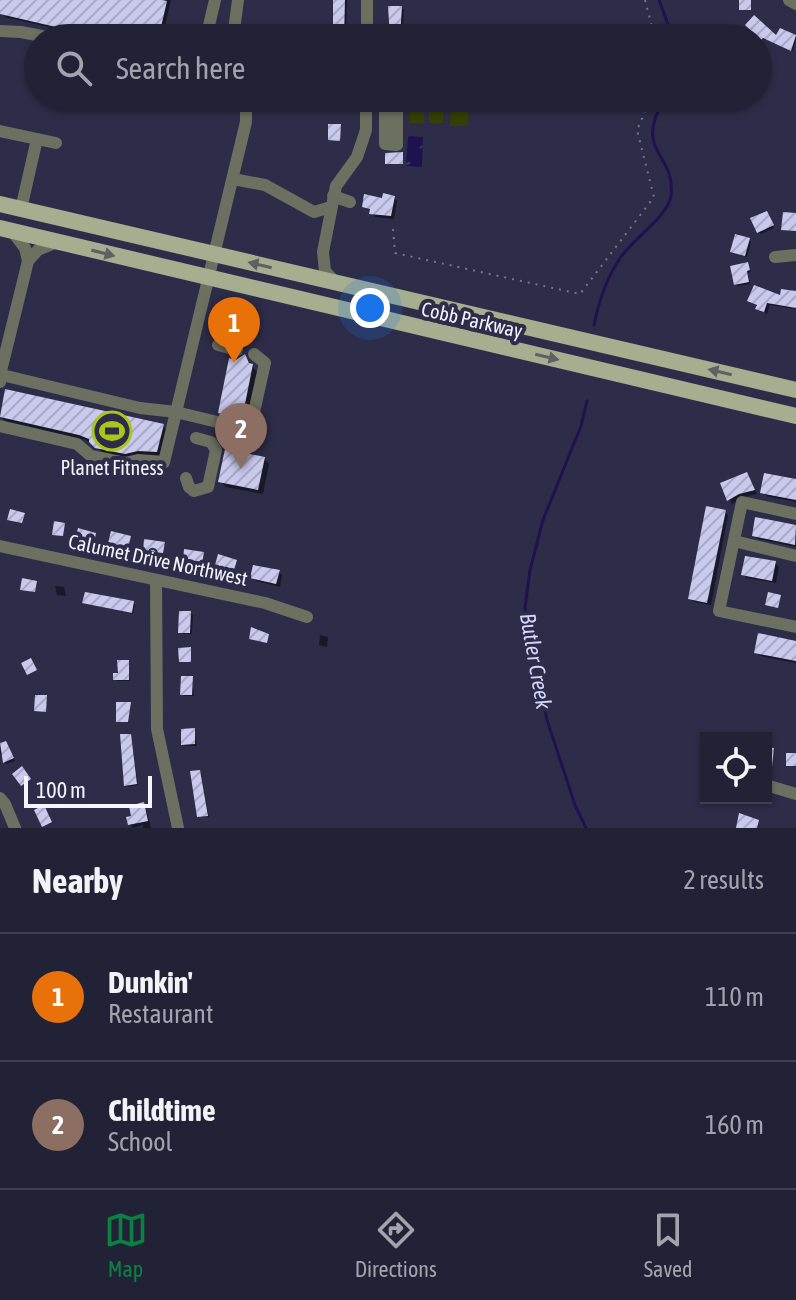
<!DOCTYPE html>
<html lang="en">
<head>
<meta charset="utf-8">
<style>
  :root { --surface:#222237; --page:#2e2f42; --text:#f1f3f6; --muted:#a2a4ad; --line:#3f3f52; --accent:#0b8043 }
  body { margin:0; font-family:"Asap Condensed",sans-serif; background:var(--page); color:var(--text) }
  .controls { position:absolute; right:24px; bottom:24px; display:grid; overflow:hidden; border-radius:0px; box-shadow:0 2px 6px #0004 }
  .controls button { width:72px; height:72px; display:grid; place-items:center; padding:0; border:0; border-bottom:2px solid var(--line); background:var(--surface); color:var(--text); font:40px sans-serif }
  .scale { position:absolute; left:24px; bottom:20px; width:128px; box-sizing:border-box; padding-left:8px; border:4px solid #f3f4ff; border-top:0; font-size:22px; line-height:28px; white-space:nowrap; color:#f3f4ff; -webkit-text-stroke:6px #2d2d49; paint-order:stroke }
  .you { position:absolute; left:370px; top:308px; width:28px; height:28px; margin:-20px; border:6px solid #fff; border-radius:50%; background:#1a73e8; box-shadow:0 0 0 12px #1a73e833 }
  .badge { display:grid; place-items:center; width:52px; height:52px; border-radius:50%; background:var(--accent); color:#fff; font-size:26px; font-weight:700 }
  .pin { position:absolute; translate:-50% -66px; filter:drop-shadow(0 2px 4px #0008) }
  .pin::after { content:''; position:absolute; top:42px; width:28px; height:24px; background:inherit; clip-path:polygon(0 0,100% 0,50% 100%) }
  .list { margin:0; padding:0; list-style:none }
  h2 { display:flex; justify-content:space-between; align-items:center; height:104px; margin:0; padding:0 32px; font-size:34px }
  h2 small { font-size:26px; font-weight:400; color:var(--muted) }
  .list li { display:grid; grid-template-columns:52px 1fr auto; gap:24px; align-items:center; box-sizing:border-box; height:128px; padding:0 32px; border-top:2px solid var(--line) }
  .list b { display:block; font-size:30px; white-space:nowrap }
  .list p { margin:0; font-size:26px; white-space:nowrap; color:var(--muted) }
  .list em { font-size:26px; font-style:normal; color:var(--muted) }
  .icon { flex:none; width:44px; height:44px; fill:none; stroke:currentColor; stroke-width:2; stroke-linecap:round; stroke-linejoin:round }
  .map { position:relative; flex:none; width:796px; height:828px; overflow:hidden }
  .search { position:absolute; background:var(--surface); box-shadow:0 2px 6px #0004; left:24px; right:24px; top:24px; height:88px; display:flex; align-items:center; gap:20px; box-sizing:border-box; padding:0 28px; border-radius:44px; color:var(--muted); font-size:30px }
  .sheet { height:360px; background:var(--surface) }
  nav { display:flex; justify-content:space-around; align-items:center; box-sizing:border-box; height:112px; border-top:2px solid var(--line); background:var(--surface); font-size:22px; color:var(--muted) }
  nav a { display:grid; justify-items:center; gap:4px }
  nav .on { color:var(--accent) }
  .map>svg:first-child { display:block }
</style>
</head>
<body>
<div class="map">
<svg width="796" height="828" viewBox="0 0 796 828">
  <defs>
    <pattern id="water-ripples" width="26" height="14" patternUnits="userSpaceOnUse" patternTransform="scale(2)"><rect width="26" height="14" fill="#1e134f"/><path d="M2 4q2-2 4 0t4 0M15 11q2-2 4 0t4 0" fill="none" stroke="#3f3669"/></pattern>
    <pattern id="building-hatch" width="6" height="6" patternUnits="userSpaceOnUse" patternTransform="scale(2)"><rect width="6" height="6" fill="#c8c9ed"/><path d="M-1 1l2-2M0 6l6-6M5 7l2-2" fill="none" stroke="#a8a9c5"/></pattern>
  </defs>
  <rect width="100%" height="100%" fill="#2d2d49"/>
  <g fill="#354005">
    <rect x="410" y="98" width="14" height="25"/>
    <rect x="429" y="98" width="14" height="25"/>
    <path d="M 451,98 L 469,98 L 468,126 L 450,126 Z"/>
  </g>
  <path fill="url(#water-ripples)" d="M 408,136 L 423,137 L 422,167 L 406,166 Z"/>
  <g fill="#0007">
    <path d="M 0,0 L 171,0 L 164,30 L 180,37 L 138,38 L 118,34 L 117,38 L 96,38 L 5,17 L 0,11 Z"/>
    <path d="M 335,0 L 347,0 L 346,38 L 333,38 Z"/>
    <path d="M 402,8 L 404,10 L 402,38 L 391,38 Z"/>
    <path d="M 748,25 L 777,39 L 781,30 L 796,38 L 793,51 L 766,38 L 764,40 Z"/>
    <path d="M 331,98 L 344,98 L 344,103 L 341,103 L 341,110 L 331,108 Z"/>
    <path d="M 394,197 L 397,201 L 394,219 L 375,217 L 372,211 L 364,206 Z"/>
    <path d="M 769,215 L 774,228 L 761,234 L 759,232 Z"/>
    <path d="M 749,240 L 751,242 L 747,257 L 732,251 Z"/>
    <path d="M 748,264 L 751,272 L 748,273 L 750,284 L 738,286 L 736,284 Z"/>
    <path d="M 796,293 L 796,309 L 770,305 L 767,314 L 750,301 L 781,298 Z"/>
    <path d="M 245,356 L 257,372 L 247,423 L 225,418 L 220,412 Z"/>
    <path d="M 1,417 L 163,426 L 168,431 L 162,457 L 131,458 L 103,452 L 86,440 L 7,422 Z"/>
    <path d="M 264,459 L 269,464 L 263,494 L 226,487 L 220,481 Z"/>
    <path d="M 747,474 L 757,494 L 743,497 L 732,504 L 722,484 Z"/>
    <path d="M 796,482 L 796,502 L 766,496 L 762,492 Z"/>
    <path d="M 725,512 L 728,515 L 711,605 L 694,602 L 690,598 Z"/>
    <path d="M 757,519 L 796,528 L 796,547 L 758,539 L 754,535 Z"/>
    <path d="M 775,563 L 779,567 L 776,583 L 747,578 L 743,574 Z"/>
    <path d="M 279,572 L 282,575 L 280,587 L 256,581 L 252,577 Z"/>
    <path d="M 55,586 L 64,587 L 66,596 L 57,595 Z"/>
    <path d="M 85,603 L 133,603 L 135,605 L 133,614 Z"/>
    <path d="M 191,613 L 193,615 L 192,634 L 182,634 L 180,632 Z"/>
    <path d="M 320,635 L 328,637 L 327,647 L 319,645 Z"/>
    <path d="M 796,643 L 796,663 L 760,656 L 756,652 Z"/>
    <path d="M 128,662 L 130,681 L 117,681 L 115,679 Z"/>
    <path d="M 192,678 L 194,696 L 185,696 L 182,694 Z"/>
    <path d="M 194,730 L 197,746 L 185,746 L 183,744 Z"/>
    <path d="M 131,736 L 138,785 L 128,787 L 126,785 Z"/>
    <path d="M 5,743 L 15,761 L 6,764 L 0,753 L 0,746 Z"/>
    <path d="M 199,772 L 201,774 L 209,817 L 199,816 Z"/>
    <path d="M 143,804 L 146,808 L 151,828 L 143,828 L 143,825 L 133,828 L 129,824 Z"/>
  </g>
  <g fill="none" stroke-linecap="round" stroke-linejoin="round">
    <g stroke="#1e134f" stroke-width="3">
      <path d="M 659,0 L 673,38"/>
      <path d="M 594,325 C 599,300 606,278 621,257 C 633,239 668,216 671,196 C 676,152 632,153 665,98"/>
      <path d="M 586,828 L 575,805 L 547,720 L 525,608 L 530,570 L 543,520 L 581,426 L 587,401"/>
    </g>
  </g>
  <g fill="url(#building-hatch)">
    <path d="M 0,0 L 162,0 L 167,1 L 161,27 L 177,31 L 175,38 L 146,38 L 115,31 L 114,35 L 103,38 L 0,14 Z"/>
    <path d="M 333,0 L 345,0 L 344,38 L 333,38 Z"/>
    <rect x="739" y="0" width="12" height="10"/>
    <path d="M 388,6 L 402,6 L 400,38 L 390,38 Z"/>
    <path d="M 754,15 L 776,35 L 780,28 L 796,35 L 791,51 L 763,38 L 761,40 L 745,25 Z"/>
    <path d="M 328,124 L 341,124 L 340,141 L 328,140 Z"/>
    <path d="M 403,152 L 403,164 L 385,164 L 385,153 Z"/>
    <path d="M 383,193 L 395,196 L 391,216 L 369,214 L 370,209 L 362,207 L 364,194 L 382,198 Z"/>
    <path d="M 767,211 L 774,225 L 757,233 L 750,218 Z"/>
    <path d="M 783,212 L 796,213 L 796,231 L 781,230 Z"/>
    <path d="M 735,234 L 750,238 L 745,256 L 730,252 Z"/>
    <path d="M 748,262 L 750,270 L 747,271 L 749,282 L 734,285 L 730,266 Z"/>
    <path d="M 754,285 L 780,295 L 781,289 L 796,291 L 796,308 L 767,303 L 764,312 L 755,309 L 757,305 L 747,301 Z"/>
    <path d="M 245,354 L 249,363 L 253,364 L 242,419 L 218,413 L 229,358 L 236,360 Z"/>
    <path d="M 5,389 L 164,424 L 157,452 L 138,451 L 125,454 L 95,448 L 89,442 L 89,439 L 79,435 L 0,417 Z"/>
    <path d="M 225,449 L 265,457 L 258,490 L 218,482 Z"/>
    <path d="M 747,472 L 755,490 L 739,494 L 727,501 L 720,483 Z"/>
    <path d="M 764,473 L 796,479 L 796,500 L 760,493 Z"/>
    <path d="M 706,506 L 726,510 L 707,603 L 688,599 Z"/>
    <path d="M 10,509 L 25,513 L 22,523 L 7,520 Z"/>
    <path d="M 755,517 L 796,525 L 795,545 L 752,536 Z"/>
    <path d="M 54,521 L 65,523 L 63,536 L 52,535 Z"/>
    <path d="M 78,528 L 96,533 L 94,544 L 75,539 Z"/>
    <path d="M 111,531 L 131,536 L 128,548 L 108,543 Z"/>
    <path d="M 144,539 L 165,542 L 163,553 L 143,551 Z"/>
    <path d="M 184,549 L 204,552 L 202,564 L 183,561 Z"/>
    <path d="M 218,554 L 237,560 L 234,570 L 215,565 Z"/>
    <path d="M 745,556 L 776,561 L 772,581 L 741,575 Z"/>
    <path d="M 253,565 L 280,570 L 276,584 L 250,578 Z"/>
    <path d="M 22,578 L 37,581 L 35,592 L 20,590 Z"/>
    <path d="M 85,592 L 134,601 L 132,613 L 82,603 Z"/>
    <path d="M 768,592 L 781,595 L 778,608 L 765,605 Z"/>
    <path d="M 179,611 L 191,611 L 190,633 L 178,633 Z"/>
    <path d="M 251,627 L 269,634 L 267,643 L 249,639 Z"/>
    <path d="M 758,633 L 796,641 L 796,661 L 754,653 Z"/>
    <path d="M 191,647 L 191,662 L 179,662 L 178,648 Z"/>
    <path d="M 31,658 L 37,670 L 27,675 L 21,663 Z"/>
    <path d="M 117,660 L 129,660 L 129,680 L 113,680 L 113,673 L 118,673 Z"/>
    <path d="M 181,676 L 193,676 L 192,695 L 180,695 Z"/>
    <path d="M 35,695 L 47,695 L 46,712 L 34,711 Z"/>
    <path d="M 116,702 L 131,702 L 128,722 L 116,722 Z"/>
    <path d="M 195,728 L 195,744 L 181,745 L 181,729 Z"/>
    <path d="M 120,734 L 131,734 L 137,784 L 124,786 Z"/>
    <path d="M 6,741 L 14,758 L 3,763 L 0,743 Z"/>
    <path d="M 766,747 L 774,748 L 771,776 L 766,775 Z"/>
    <rect x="786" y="753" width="10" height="13"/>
    <path d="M 22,766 L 31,779 L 21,786 L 12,774 Z"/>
    <path d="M 200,770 L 208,816 L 197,817 L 190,771 Z"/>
    <path d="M 144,802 L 148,821 L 128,825 L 126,817 L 131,816 L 129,806 Z"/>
    <path d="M 44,805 L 52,822 L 42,827 L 34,810 Z"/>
    <path d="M 739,813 L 759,820 L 757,828 L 736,828 Z"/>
  </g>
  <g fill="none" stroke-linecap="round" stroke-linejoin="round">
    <g stroke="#76768c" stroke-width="2" stroke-dasharray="2 6" stroke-linecap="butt">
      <path d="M 645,0 L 655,38"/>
      <path d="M 393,229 L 395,253 L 580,294 L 654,197 L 637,130 L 651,98"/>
    </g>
    <g stroke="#6b7061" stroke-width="12">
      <path d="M 367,0 L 367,38"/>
      <path d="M 789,0 L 796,4"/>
      <path d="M 0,31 L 21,32 L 52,38"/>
      <path d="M 206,38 L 215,0"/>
      <path d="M 233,38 L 238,0"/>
      <path d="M 397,107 L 385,107 L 385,144 L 397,145 L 397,98"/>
      <path d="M 0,131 L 56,143"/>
      <path d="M 233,179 L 265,185 L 314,212 L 331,207"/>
      <path d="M 333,196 L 350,202"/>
      <path d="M 21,209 L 37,139"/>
      <path d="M 12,231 L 25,248 L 28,261 L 38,250 L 57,242"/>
      <path d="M 775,257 L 796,255"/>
      <path d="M 336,283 L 325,271 L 323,252 L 336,186 L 357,157 L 366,130 L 366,98"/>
      <path d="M 218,345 L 237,350"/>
      <path d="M 0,375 L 28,261"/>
      <path d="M 0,382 L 2,375 L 140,408 L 176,412 L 250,430 L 265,363 L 254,354"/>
      <path d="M 0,426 L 77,444 L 91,456 L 125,463 L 138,460 L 164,462 L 246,122 L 246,98"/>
      <path d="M 186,478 L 189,487 L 194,491 L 208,487 L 216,450 L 211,442 L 196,438"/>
      <path d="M 796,514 L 742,502 L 719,611 L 796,627"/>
      <path d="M 734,541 L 796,556"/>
      <path d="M 0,546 L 265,603 L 307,617"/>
      <path d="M 156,580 L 157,729 L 178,828"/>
      <path d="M 766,785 L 796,794"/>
      <path d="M 0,798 L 5,804 L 15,828"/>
    </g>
    <g stroke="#a6ae90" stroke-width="16">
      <path d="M 0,204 L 796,390"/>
      <path d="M 0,228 L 796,416"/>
    </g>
  </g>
  <defs><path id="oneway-solid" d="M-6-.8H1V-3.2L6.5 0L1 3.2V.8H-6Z" transform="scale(2)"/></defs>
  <g fill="#5d6165">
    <use href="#oneway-solid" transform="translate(103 253) rotate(14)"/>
    <use href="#oneway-solid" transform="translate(260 265) rotate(-167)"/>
    <use href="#oneway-solid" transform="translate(547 357) rotate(13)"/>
    <use href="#oneway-solid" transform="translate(720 372) rotate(-167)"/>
  </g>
  <defs>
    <symbol id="stadium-ring" viewBox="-11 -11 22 22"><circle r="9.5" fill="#2d2d49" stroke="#a9c71b" stroke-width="1.5"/><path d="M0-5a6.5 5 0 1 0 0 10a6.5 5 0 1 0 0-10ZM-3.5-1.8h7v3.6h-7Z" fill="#a9c71b"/></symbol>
  </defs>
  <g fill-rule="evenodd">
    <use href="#stadium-ring" x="90" y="409" width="44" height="44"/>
  </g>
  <g text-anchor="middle" stroke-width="8" stroke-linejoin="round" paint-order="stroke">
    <g font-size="20" fill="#f3f4ff" stroke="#2d2d49">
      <text transform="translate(472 320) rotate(13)" y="7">Cobb Parkway</text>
      <text transform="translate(158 560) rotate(12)" y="7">Calumet Drive Northwest</text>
    </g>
    <g font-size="20" fill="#f3f4ff" stroke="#2d2d49">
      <text x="112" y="475">Planet Fitness</text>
    </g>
    <g font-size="22" font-style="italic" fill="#d4d5fc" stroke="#2d2d49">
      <text transform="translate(536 661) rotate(80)" y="8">Butler Creek</text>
    </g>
  </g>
</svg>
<div class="controls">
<button><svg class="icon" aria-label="locate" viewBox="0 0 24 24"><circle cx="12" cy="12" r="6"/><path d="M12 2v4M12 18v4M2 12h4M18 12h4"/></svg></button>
</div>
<div class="scale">100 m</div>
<div class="you"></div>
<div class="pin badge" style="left:234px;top:363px;background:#e8710a">1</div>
<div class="pin badge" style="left:241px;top:469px;background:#8d6e63">2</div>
<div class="search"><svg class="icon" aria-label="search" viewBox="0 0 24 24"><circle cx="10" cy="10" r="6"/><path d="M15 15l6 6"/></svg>Search here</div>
</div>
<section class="sheet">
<h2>Nearby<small>2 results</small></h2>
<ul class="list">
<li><span class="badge" style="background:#e8710a">1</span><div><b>Dunkin'</b><p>Restaurant</p></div><em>110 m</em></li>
<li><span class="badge" style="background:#8d6e63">2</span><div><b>Childtime</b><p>School</p></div><em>160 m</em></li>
</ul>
</section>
<nav>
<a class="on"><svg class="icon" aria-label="map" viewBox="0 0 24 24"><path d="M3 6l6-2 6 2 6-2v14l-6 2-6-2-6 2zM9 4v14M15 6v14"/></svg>Map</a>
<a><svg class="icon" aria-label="directions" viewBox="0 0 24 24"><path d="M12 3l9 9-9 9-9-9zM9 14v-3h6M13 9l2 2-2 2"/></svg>Directions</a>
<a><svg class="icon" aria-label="saved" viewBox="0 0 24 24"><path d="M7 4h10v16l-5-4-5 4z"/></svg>Saved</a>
</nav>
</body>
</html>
